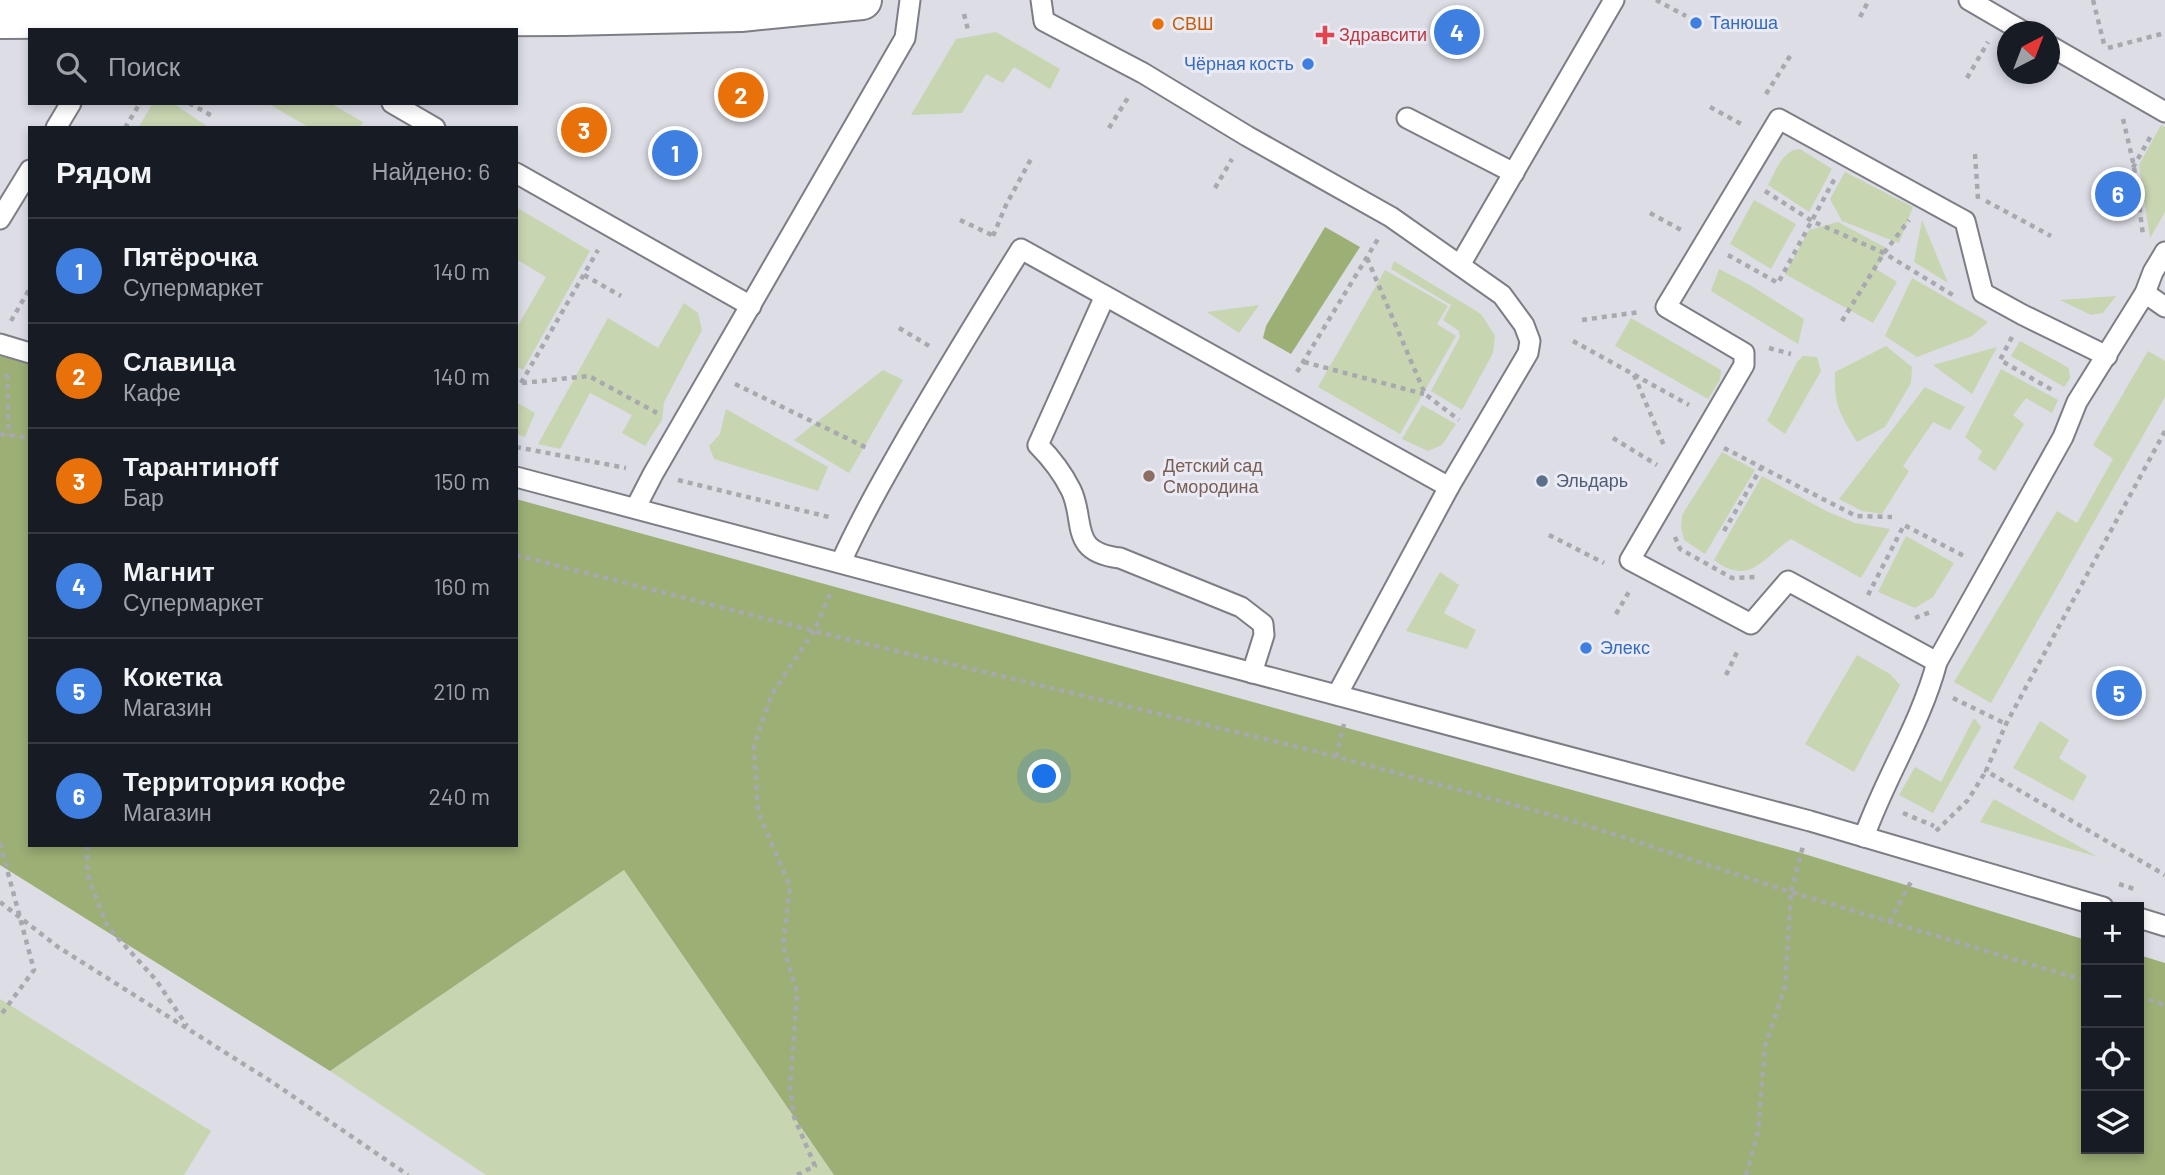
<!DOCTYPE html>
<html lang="ru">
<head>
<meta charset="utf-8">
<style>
  :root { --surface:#171b24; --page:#242831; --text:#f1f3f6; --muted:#9ea1a6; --line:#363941; --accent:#d93025 }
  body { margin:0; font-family:Barlow,sans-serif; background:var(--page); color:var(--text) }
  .controls { position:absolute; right:21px; bottom:21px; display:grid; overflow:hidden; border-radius:0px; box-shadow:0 4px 10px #0003 }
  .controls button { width:63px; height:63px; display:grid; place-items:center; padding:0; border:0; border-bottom:2px solid var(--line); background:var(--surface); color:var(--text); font:35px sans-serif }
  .compass { position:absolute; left:1997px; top:21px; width:63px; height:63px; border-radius:50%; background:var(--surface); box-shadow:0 4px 10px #0003; rotate:42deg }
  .you { position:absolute; left:1045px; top:777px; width:24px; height:24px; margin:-18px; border:5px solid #fff; border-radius:50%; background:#1a73e8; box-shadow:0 0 0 10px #1a73e833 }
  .badge { display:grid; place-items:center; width:46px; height:46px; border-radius:50%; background:var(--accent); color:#fff; font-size:23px; font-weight:700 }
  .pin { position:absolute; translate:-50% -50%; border:4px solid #fff; box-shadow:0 2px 7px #0006 }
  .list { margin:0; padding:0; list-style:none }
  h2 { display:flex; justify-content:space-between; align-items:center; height:91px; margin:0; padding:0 28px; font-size:30px }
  h2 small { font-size:23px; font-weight:400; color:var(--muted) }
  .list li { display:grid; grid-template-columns:46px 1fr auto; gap:21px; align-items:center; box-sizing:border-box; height:105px; padding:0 28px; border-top:2px solid var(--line) }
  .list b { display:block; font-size:26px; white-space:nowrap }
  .list p { margin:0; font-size:23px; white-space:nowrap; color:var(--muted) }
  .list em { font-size:23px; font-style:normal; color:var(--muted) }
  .icon { flex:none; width:38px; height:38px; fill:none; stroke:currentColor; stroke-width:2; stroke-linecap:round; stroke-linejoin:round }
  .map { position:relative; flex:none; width:2165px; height:1175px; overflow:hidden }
  .search { position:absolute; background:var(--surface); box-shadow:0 4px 10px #0003; left:28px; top:28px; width:490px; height:77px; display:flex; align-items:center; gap:18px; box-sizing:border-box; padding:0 24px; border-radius:0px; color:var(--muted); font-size:26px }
  .panel { position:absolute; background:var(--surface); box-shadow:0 4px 10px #0003; left:28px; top:126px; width:490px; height:721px; border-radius:0px }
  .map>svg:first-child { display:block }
</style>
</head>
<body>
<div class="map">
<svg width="2165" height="1175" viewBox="0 0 2165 1175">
  <rect width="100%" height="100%" fill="#dddde6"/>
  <g fill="#c8d5b1">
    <path d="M 996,32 L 1060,69 L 1050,89 L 1014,67 L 1003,83 L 986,74 L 962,113 L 911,115 L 956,39 Z"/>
    <path d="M 153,103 L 173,103 L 208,127 L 138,128 Z"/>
    <path d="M 267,103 L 330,103 L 363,122 L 359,128 L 310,128 Z"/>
    <path d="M 2161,125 L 2165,127 L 2165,212 L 2150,238 L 2139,165 Z"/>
    <path d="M 1800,149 L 1832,169 L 1809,212 L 1768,185 C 1776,171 1782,150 1800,149 Z"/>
    <path d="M 1845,172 L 1913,207 L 1899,243 L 1842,221 L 1830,199 Z"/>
    <path d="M 1754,200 L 1796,224 L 1771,269 L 1730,244 Z"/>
    <path d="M 516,207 L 590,251 L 523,370 L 516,366 L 516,329 L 546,277 L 516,259 Z"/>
    <path d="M 1922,220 L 1948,283 L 1914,262 Z"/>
    <path d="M 1838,222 L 1888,249 L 1876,269 L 1897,282 L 1873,323 L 1785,274 L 1809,230 Z"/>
    <path d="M 1394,261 L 1481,314 L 1495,336 L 1493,353 L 1462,410 L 1431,391 L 1460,337 L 1459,331 L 1443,320 L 1451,305 L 1391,269 Z"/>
    <path d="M 1719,269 L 1750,285 L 1804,319 L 1798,344 L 1711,291 Z"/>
    <path d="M 1385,270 L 1448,306 L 1437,324 L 1456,336 L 1400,434 L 1318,387 Z"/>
    <path d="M 1912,278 L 1988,322 L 1972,336 L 1917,357 L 1885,336 Z"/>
    <path d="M 2116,296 L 2103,313 L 2091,315 L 2060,300 Z"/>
    <path d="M 684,303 L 698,313 L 702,330 L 664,402 L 662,420 L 645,446 L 622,433 L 632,415 L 590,393 L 560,449 L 538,444 L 608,318 L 658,348 Z"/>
    <path d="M 1259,305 L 1239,333 L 1207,312 Z"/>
    <path d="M 1631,318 L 1721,370 L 1720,380 L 1708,399 L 1615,346 Z"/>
    <path d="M 2020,341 L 2069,368 L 2070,378 L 2064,387 L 2011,356 Z"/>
    <path d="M 1886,346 L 1912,367 L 1911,383 L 1885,427 L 1857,442 C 1840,413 1834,407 1835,372 Z"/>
    <path d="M 1997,347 L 1972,394 L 1933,365 Z"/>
    <path d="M 2148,351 L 2165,361 L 2165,397 L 1991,703 L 1954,682 L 2057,511 L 2077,523 L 2113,459 L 2093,445 Z"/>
    <path d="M 1803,356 L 1817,357 L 1821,371 L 1785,434 L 1767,421 L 1797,362 Z"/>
    <path d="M 2001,369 L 2058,400 L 2052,413 L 2026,398 L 2013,415 L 2024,424 L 1995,471 L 1978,459 L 1982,451 L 1965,437 Z"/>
    <path d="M 883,370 L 903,380 L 849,473 L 794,440 Z"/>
    <path d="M 1925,387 L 1965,407 L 1950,430 L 1933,422 L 1903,466 L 1909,471 L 1882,514 L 1862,511 L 1839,499 Z"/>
    <path d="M 516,402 L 535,413 L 525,437 L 516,434 Z"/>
    <path d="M 1422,405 L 1456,424 L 1442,445 L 1428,451 L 1402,439 Z"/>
    <path d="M 726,409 L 828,467 L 818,491 L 714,459 L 709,446 L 720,434 Z"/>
    <path d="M 1722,452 L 1755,470 L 1705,554 L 1684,540 L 1681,527 L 1682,515 Z"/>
    <path d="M 1762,476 L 1826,511 L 1855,523 L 1890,529 L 1861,578 L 1791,539 C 1762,558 1750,587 1714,560 Z"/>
    <path d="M 1906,536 L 1954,563 L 1933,597 L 1915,608 L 1878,592 Z"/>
    <path d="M 1440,572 L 1459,585 L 1444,613 L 1476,630 L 1467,649 L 1406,631 Z"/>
    <path d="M 1857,655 L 1890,674 L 1900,685 L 1854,772 L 1805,744 Z"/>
    <path d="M 1974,718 L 1981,727 L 1933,813 L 1899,795 L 1915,767 L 1941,782 Z"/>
    <path d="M 2040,721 L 2069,740 L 2059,758 L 2087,776 L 2073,801 L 2013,768 Z"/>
    <path d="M 1994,799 L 2098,857 L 1980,822 Z"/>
    <path d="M 624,870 L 834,1175 L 486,1175 L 330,1071 Z"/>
    <path d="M 0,999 L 211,1131 L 184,1175 L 0,1175 Z"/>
  </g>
  <g fill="#9caf75">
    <path d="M 1325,227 L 1360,247 L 1291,354 L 1263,338 L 1266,326 Z"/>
    <path d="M 0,356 L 30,364 L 30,845 L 516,845 L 516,499 L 1801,853 L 2086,940 L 2086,1149 L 2139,1149 L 2139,955 L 2165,963 L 2165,1175 L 834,1175 L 624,870 L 330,1071 L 0,865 Z"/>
  </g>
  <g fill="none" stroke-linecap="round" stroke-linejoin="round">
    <defs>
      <g id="service">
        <path d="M 1041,0 L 1044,21 L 1143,73 L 1247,136 L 1391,217 L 1502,295 L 1524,325 L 1530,341 L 1528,353 L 1449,487 L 1337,695"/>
        <path d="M 1969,0 L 2024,32"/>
        <path d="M 2050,46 L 2165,112"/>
        <path d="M 392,103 L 435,128"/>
        <path d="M 1407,118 L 1514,173"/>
        <path d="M 56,128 L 71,103"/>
        <path d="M 516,173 L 751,306"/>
        <path d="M 0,219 L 30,170"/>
        <path d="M 1460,265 L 1614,0"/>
        <path d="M 2145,293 L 2165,307"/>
        <path d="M 1105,296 L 1038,445 C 1050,457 1063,474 1071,490 C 1086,521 1068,552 1120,558 L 1241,607 L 1263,624 L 1264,635 L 1252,673"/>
        <path d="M 0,344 L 30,353"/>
        <path d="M 516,477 L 1810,821 L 2103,907"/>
        <path d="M 636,507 L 653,474 L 905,38 L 910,0"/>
        <path d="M 841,562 C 861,518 885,476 909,434 C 945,372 983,310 1021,249 L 1449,487"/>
        <path d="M 1937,662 L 1788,581 L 1751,624 L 1630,560 L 1744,365 L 1744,353 L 1666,307 L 1779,119 L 1965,221 L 1983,293 L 2023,315 L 2107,356"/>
        <path d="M 1864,837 C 1885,778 1921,723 1937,662 L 2063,437 L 2077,402 L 2145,293 L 2153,272 L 2165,252"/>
        <path d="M 2139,918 L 2165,926"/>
      </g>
      <path id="tertiary" d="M 0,19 L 565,16 L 741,12 L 862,0"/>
    </defs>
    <use href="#service" stroke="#7d7d86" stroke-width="23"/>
    <use href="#tertiary" stroke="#7d7d86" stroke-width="42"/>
    <g stroke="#a8a8af" stroke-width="4.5" stroke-dasharray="5 5" stroke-linecap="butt">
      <path d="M 1656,0 L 1686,16"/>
      <path d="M 2093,0 L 2104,44"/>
      <path d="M 964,14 L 968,30"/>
      <path d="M 1860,17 L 1869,0"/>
      <path d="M 2108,48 L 2165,33"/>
      <path d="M 1967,78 L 1988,42"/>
      <path d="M 1766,94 L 1792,53"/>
      <path d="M 189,103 L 214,117"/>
      <path d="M 1710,107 L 1743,125"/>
      <path d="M 2123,119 L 2134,166 L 2143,235"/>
      <path d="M 125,128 L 140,103"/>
      <path d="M 1109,128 L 1129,96"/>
      <path d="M 1975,154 L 1978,199"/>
      <path d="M 2123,185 L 2152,134"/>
      <path d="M 1215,188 L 1232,159"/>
      <path d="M 1765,191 L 1812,221 L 1884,253 L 1956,297"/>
      <path d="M 1986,201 L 2051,236"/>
      <path d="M 1650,213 L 1683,231"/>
      <path d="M 960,220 L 994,236"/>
      <path d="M 993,236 L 1006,205 L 1031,159"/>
      <path d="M 1728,255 L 1778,283 L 1835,178"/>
      <path d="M 1367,258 L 1425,394 L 1459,420"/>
      <path d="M 584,275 L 621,296"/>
      <path d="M 1582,320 L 1640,312"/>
      <path d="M 11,321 L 30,288"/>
      <path d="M 1842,321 L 1884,253 L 1909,220"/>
      <path d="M 899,328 L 931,347"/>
      <path d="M 2012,337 L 2000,360 L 2054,391"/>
      <path d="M 1573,341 L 1689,405"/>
      <path d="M 1769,348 L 1791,354"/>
      <path d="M 1304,362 L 1424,394"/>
      <path d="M 1297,372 L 1378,239"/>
      <path d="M 7,374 L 9,436"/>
      <path d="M 1634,375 L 1665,448"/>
      <path d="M 521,383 L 598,250"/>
      <path d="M 522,383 L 589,376 L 657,413"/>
      <path d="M 735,384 L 869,449"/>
      <path d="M 2165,431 L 2006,724 L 1986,771 L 2165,875"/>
      <path d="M 0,434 L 30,438"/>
      <path d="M 1613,438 L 1657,465"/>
      <path d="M 516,447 L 626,468"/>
      <path d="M 1724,448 L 1856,516 L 1892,517"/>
      <path d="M 678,480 L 833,518"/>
      <path d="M 1724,531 L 1761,468"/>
      <path d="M 1549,535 L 1604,563"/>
      <path d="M 1675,537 L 1680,549 L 1732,578 L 1755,577"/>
      <path d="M 516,555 L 846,639 L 1311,750 L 1570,820 L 1791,892 L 1803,846"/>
      <path d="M 1868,595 L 1904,525 L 1966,557"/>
      <path d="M 1616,614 L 1630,590"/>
      <path d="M 1915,618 L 1933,611"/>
      <path d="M 1726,675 L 1739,648"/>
      <path d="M 1953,698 L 2006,724"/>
      <path d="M 1336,757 L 1344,724"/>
      <path d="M 1903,813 L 1934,826"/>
      <path d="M 1936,831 L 1968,800 L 1986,771"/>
      <path d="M 0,843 L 34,970 L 0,1016"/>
      <path d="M 87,845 L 87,866 L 90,883 L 108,927 L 156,980 L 187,1026"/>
      <path d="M 2119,884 L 2137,890"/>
      <path d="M 0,902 L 58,947 L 272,1082 L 408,1175"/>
      <path d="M 1889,922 L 1912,880"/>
      <path d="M 2139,997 L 2165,1005"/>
      <path d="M 797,1175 L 815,1166 L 794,1117 L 790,1087 L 797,993 L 783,946 L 790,887 L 758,811 L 754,745 L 772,694 L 814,631 L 832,590"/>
      <path d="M 1746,1175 L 1758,1132 L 1765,1046 L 1785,987 L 1791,892 L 2086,981"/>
    </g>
    <use href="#service" stroke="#fff" stroke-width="19"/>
    <use href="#tertiary" stroke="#fff" stroke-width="38"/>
  </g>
  <g fill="#3f7fe0" stroke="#eaeaf4" stroke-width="2.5">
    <circle cx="1696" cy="23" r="7"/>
    <circle cx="1308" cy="64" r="7"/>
    <circle cx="1586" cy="648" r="7"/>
  </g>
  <circle fill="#e8710a" stroke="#eaeaf4" stroke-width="2.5" cx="1158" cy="24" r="7"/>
  <path fill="#e0444e" stroke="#eaeaf4" stroke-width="2.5" d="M1321.5 24.5h7v7h7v7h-7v7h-7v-7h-7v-7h7z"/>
  <circle fill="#8d6e63" stroke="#eaeaf4" stroke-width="2.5" cx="1149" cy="476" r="7"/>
  <circle fill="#5c6f8a" stroke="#eaeaf4" stroke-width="2.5" cx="1542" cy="481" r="7"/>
  <g text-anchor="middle" stroke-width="6" stroke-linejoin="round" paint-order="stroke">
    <g font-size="18" fill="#366cbe" stroke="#eaeaf4" text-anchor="start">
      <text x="1710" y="29">Танюша</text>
      <text x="1294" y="70" text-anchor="end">Чёрная кость</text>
      <text x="1600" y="654">Элекс</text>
    </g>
    <g font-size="18" fill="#c56008" stroke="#eaeaf4" text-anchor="start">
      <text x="1172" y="30">СВШ</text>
    </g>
    <g font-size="18" fill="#be3a42" stroke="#eaeaf4" text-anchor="start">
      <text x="1339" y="41">Здравсити</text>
    </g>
    <g font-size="18" fill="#785e54" stroke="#eaeaf4" text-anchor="start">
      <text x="1163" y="472">Детский сад<tspan x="1163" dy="21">Смородина</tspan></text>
    </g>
    <g font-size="18" fill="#4e5e75" stroke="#eaeaf4" text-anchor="start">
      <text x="1556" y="487">Эльдарь</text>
    </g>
  </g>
</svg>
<div class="controls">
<button>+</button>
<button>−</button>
<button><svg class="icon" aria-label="locate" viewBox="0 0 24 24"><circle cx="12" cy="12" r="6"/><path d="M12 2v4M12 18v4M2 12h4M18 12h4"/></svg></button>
<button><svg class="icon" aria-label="layers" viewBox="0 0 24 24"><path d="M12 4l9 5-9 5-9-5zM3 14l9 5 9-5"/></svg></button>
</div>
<svg class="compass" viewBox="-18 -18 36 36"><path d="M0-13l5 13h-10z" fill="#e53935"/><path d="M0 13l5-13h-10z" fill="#9ea1a6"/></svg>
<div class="you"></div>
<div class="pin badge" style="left:675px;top:153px;background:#3f7fe0">1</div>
<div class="pin badge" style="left:741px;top:95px;background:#e8710a">2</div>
<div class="pin badge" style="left:584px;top:130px;background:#e8710a">3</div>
<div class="pin badge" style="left:1457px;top:32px;background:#3f7fe0">4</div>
<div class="pin badge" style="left:2119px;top:693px;background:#3f7fe0">5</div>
<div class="pin badge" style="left:2118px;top:194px;background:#3f7fe0">6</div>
<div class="search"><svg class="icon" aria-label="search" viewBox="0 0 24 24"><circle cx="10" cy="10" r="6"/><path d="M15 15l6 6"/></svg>Поиск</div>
<section class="panel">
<h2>Рядом<small>Найдено: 6</small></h2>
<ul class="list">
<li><span class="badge" style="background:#3f7fe0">1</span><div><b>Пятёрочка</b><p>Супермаркет</p></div><em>140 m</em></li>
<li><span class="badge" style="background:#e8710a">2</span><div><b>Славица</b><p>Кафе</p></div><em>140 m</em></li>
<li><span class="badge" style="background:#e8710a">3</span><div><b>Тарантиноff</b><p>Бар</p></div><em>150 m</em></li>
<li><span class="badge" style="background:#3f7fe0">4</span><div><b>Магнит</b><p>Супермаркет</p></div><em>160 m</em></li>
<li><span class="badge" style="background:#3f7fe0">5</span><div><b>Кокетка</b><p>Магазин</p></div><em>210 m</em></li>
<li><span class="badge" style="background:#3f7fe0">6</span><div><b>Территория кофе</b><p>Магазин</p></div><em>240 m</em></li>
</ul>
</section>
</div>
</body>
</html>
